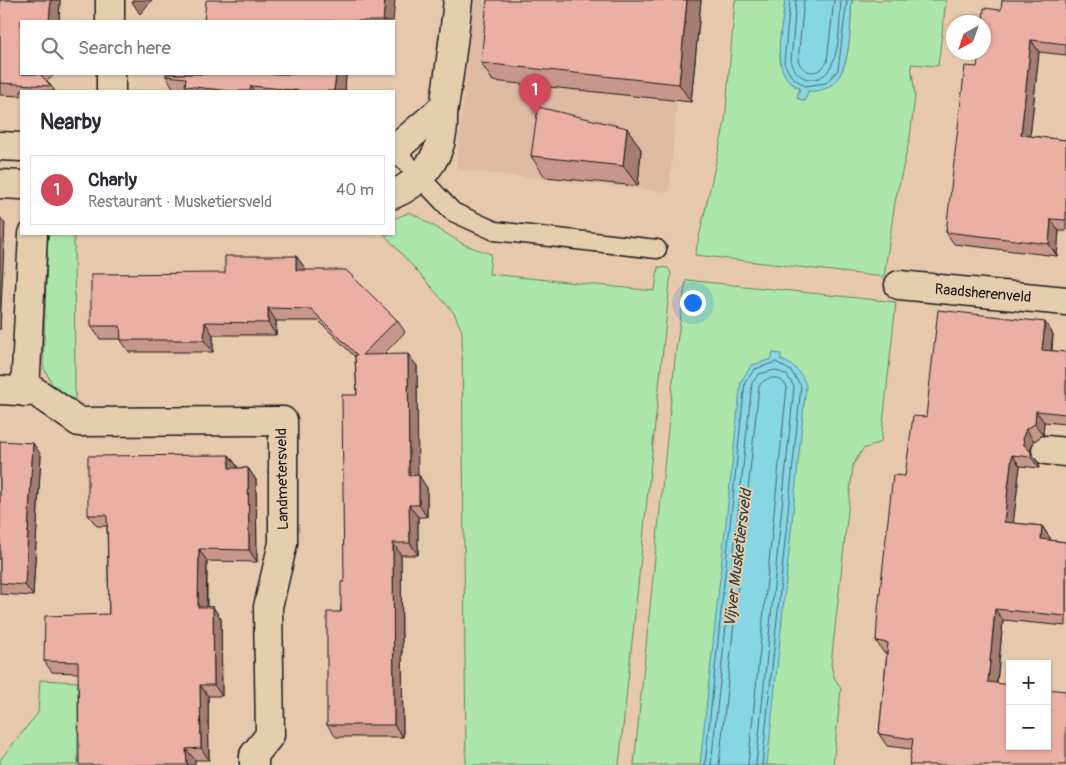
<!DOCTYPE html>
<html lang="en">
<head>
<meta charset="utf-8">
<style>
  :root { --surface:#fff; --page:#f7f7f7; --text:#2b2b33; --muted:#7c7c81; --line:#e1e1e2; --accent:#d1495b }
  body { margin:0; font-family:Pangolin,sans-serif; background:var(--page); color:var(--text) }
  .controls { position:absolute; right:15px; bottom:15px; display:grid; overflow:hidden; border-radius:0px; box-shadow:0 1px 4px #0004 }
  .controls button { width:45px; height:45px; display:grid; place-items:center; padding:0; border:0; border-bottom:1px solid var(--line); background:var(--surface); color:var(--text); font:25px sans-serif }
  .compass { position:absolute; left:946px; top:15px; width:45px; height:45px; border-radius:50%; background:var(--surface); box-shadow:0 1px 4px #0004; rotate:220deg }
  .you { position:absolute; left:692px; top:302px; width:18px; height:18px; margin:-12px; border:4px solid #fff; border-radius:50%; background:#1a73e8; box-shadow:0 0 0 8px #1a73e833 }
  .badge { display:grid; place-items:center; width:32px; height:32px; border-radius:50%; background:var(--accent); color:#fff; font-size:16px; font-weight:700 }
  .pin { position:absolute; translate:-50% -41px; filter:drop-shadow(0 1px 2px #0008) }
  .pin::after { content:''; position:absolute; top:26px; width:18px; height:15px; background:inherit; clip-path:polygon(0 0,100% 0,50% 100%) }
  .list { margin:0; padding:0; list-style:none }
  h2 { display:flex; justify-content:space-between; align-items:center; height:65px; margin:0; padding:0 20px; font-size:21px }
  h2 small { font-size:16px; font-weight:400; color:var(--muted) }
  .list li { display:grid; grid-template-columns:32px 1fr auto; gap:15px; align-items:center; box-sizing:border-box; height:70px; margin:0 10px 10px; padding:0 10px; border:1px solid var(--line); border-radius:0px }
  .list b { display:block; font-size:19px; white-space:nowrap }
  .list p { margin:0; font-size:16px; white-space:nowrap; color:var(--muted) }
  .list em { font-size:16px; font-style:normal; color:var(--muted) }
  .icon { flex:none; width:28px; height:28px; fill:none; stroke:currentColor; stroke-width:2; stroke-linecap:round; stroke-linejoin:round }
  .map { position:relative; flex:none; width:1066px; height:765px; overflow:hidden }
  .search { position:absolute; background:var(--surface); box-shadow:0 1px 4px #0004; left:20px; top:20px; width:375px; height:55px; display:flex; align-items:center; gap:12px; box-sizing:border-box; padding:0 18px; border-radius:0px; color:var(--muted); font-size:19px }
  .panel { position:absolute; background:var(--surface); box-shadow:0 1px 4px #0004; left:20px; top:90px; width:375px; height:145px; border-radius:0px }
  .map>svg:first-child { display:block }
</style>
</head>
<body>
<div class="map">
<svg width="1066" height="765" viewBox="0 0 1066 765">
  <rect width="100%" height="100%" fill="#e6c8ac"/>
  <filter id="ink" filterUnits="userSpaceOnUse"><feTurbulence type="fractalNoise" baseFrequency=".02" numOctaves="2"/><feDisplacementMap in="SourceGraphic" scale="10" xChannelSelector="R" yChannelSelector="G"/><feConvolveMatrix kernelMatrix="1 2 1 2 8 2 1 2 1" color-interpolation-filters="sRGB"/></filter>
  <g filter="url(#ink)">
    <path fill="#dfbaa3" d="M 474,0 L 686,0 L 669,192 L 456,170 Z"/>
    <g fill="#abe5aa" stroke="#648063">
      <path d="M 735,0 L 785,0 C 783,24 769,78 800,88 L 797,98 L 805,101 L 808,90 C 854,95 849,31 852,0 L 946,0 L 938,66 L 911,64 L 915,96 L 910,137 L 895,202 L 884,277 L 695,255 L 725,122 Z"/>
      <path d="M 410,212 L 465,245 L 491,254 L 489,274 L 655,291 L 658,267 L 668,268 L 671,273 L 619,765 L 466,765 L 462,331 L 454,313 L 384,234 L 394,234 L 394,219 Z"/>
      <path d="M 48,234 L 74,234 L 75,402 L 52,384 L 43,366 Z"/>
      <path d="M 686,280 L 896,302 L 881,442 L 863,449 L 853,465 L 831,664 L 834,677 L 841,689 L 833,765 L 634,765 L 676,350 Z"/>
      <path d="M 40,680 L 78,682 L 78,765 L 0,765 L 0,760 L 38,713 Z"/>
    </g>
    <g fill="#87d6e4" stroke="#5c8c94">
      <path d="M 785,0 L 852,0 C 849,31 854,95 808,91 L 805,101 L 797,98 L 800,88 C 767,75 783,27 785,0 Z"/>
      <path d="M 772,353 L 781,354 L 781,360 C 793,364 802,372 806,386 L 767,765 L 700,765 L 741,381 L 752,365 L 772,359 Z"/>
    </g>
    <g fill="none" stroke-linecap="round" stroke-linejoin="round">
      <g stroke="#47666c" stroke-width="1">
        <path d="M 790,0 L 784,63 L 791,76 L 805,86 L 826,83 L 838,70 L 847,0"/>
        <path d="M 796,0 L 791,62 C 794,70 800,79 810,79 C 842,82 839,22 841,0"/>
        <path d="M 804,0 L 798,60 C 803,75 819,76 827,62 L 834,0"/>
        <path d="M 705,765 L 745,382 L 755,369 L 776,362 L 791,371 L 801,386 L 762,765"/>
        <path d="M 711,765 L 752,383 L 759,374 L 775,370 L 787,375 L 794,387 L 756,765"/>
        <path d="M 719,765 L 759,386 C 767,375 780,375 787,387 L 748,765"/>
      </g>
      <defs>
        <path id="service" d="M 394,150 L 453,212 L 495,231 L 657,249"/>
        <g id="minor">
          <path d="M 110,0 L 110,21"/>
          <path d="M 111,74 L 111,91"/>
          <path d="M 0,146 L 21,147"/>
          <path d="M 394,150 L 443,108"/>
          <path d="M 0,184 L 21,185"/>
          <path d="M 394,194 C 418,184 439,160 442,134 C 444,125 442,116 444,107 C 450,71 454,36 458,0"/>
          <path d="M 899,285 L 1066,301"/>
          <path d="M 0,390 L 36,392 L 79,422 L 283,421 L 283,543 L 268,607 L 270,735 L 254,755 L 254,765"/>
          <path d="M 25,392 L 33,234"/>
          <path d="M 1046,450 L 1066,452"/>
        </g>
      </defs>
      <use href="#service" stroke="#1c1c1c" stroke-width="21"/>
      <use href="#minor" stroke="#1c1c1c" stroke-width="31"/>
      <use href="#service" stroke="#e5ceae" stroke-width="18"/>
      <use href="#minor" stroke="#e5ceae" stroke-width="28"/>
    </g>
    <g fill="#c8978c" stroke="#1c1c1c">
      <path d="M 0,0 L 60,0 L 59,21 L 21,74 L 55,74 L 47,81 L 55,91 L 21,91 L 21,96 L 0,95 Z"/>
      <path d="M 701,0 L 691,102 L 493,81 L 481,63 Z"/>
      <path d="M 1066,0 L 1066,55 L 1039,52 L 1030,136 L 1066,140 L 1066,231 L 1059,231 L 1057,256 L 954,244 L 946,232 L 977,67 L 1001,10 Z"/>
      <path d="M 166,74 L 346,74 L 345,91 L 189,91 L 188,90 L 174,89 L 166,76 Z"/>
      <path d="M 641,149 L 638,186 L 545,177 L 531,156 Z"/>
      <path d="M 296,256 L 305,268 L 305,270 L 397,320 L 405,332 L 383,355 L 417,366 L 417,475 L 427,488 L 427,517 L 418,517 L 418,555 L 401,555 L 403,737 L 336,737 L 327,725 L 344,582 L 357,395 L 355,357 L 319,321 L 276,321 L 276,335 L 213,335 L 213,352 L 129,352 L 121,340 L 121,339 L 100,339 L 91,326 L 225,273 Z"/>
      <path d="M 1053,334 L 1052,351 L 1066,352 L 1066,424 L 1044,422 L 1043,435 L 1034,441 L 1031,448 L 1031,452 L 1039,464 L 1039,468 L 1020,466 L 1013,523 L 1042,526 L 1050,538 L 1050,540 L 1066,542 L 1066,626 L 1003,620 L 997,683 L 911,749 L 887,746 L 879,734 L 887,653 L 884,653 L 876,641 L 905,476 L 926,417 Z"/>
      <path d="M 0,441 L 41,455 L 33,596 L 0,594 Z"/>
      <path d="M 229,455 L 237,466 L 237,468 L 248,468 L 256,480 L 257,562 L 207,561 L 207,607 L 213,607 L 221,619 L 222,696 L 208,696 L 209,760 L 195,760 L 78,673 L 52,672 L 44,661 L 109,614 L 107,526 L 97,526 L 88,515 Z"/>
    </g>
    <g fill="#a37b72" stroke="#1c1c1c">
      <path d="M 51,0 L 60,0 L 59,21 L 49,21 Z"/>
      <path d="M 133,0 L 152,0 L 140,14 L 132,2 Z"/>
      <path d="M 385,0 L 395,0 L 393,21 L 383,21 Z"/>
      <path d="M 687,0 L 701,0 L 691,102 L 679,84 Z"/>
      <path d="M 1031,40 L 1039,52 L 1029,147 L 1021,135 Z"/>
      <path d="M 336,74 L 346,74 L 345,91 L 334,91 Z"/>
      <path d="M 251,86 L 254,91 L 250,91 Z"/>
      <path d="M 627,128 L 641,149 L 638,186 L 623,166 Z"/>
      <path d="M 0,217 L 5,224 L 0,330 Z"/>
      <path d="M 1051,219 L 1059,231 L 1057,256 L 1049,244 Z"/>
      <path d="M 296,256 L 305,268 L 305,283 L 296,270 Z"/>
      <path d="M 268,308 L 276,321 L 276,335 L 268,323 Z"/>
      <path d="M 205,322 L 213,335 L 213,352 L 204,340 Z"/>
      <path d="M 1045,322 L 1053,334 L 1050,361 L 1042,350 Z"/>
      <path d="M 408,354 L 417,366 L 418,488 L 409,476 Z"/>
      <path d="M 1036,411 L 1044,422 L 1043,435 L 1035,424 Z"/>
      <path d="M 1026,429 L 1034,441 L 1031,448 L 1031,452 L 1039,464 L 1039,468 L 1031,457 L 1024,445 L 1023,437 Z"/>
      <path d="M 33,443 L 41,455 L 33,596 L 25,585 Z"/>
      <path d="M 229,455 L 237,466 L 237,479 L 229,468 Z"/>
      <path d="M 1012,455 L 1020,466 L 1012,534 L 1004,522 Z"/>
      <path d="M 248,468 L 256,480 L 257,562 L 249,550 Z"/>
      <path d="M 419,475 L 427,488 L 427,517 L 419,505 Z"/>
      <path d="M 409,505 L 418,517 L 418,555 L 410,543 Z"/>
      <path d="M 1042,526 L 1050,538 L 1049,550 L 1041,539 Z"/>
      <path d="M 393,543 L 401,555 L 403,737 L 394,725 Z"/>
      <path d="M 199,549 L 207,561 L 206,619 L 198,607 Z"/>
      <path d="M 213,607 L 221,619 L 222,696 L 214,685 Z"/>
      <path d="M 995,609 L 1003,620 L 996,693 L 988,682 Z"/>
      <path d="M 200,685 L 208,696 L 209,760 L 201,748 Z"/>
      <path d="M 186,749 L 195,760 L 195,765 L 187,765 Z"/>
    </g>
    <g fill="#e9b0a3" stroke="#1c1c1c">
      <path d="M 0,0 L 51,0 L 49,21 L 21,21 L 21,74 L 40,74 L 51,86 L 0,83 Z"/>
      <path d="M 207,0 L 385,0 L 383,21 L 204,21 L 206,1 Z"/>
      <path d="M 487,0 L 687,0 L 679,84 L 481,63 Z"/>
      <path d="M 1002,0 L 1066,0 L 1066,44 L 1031,40 L 1021,135 L 1066,140 L 1066,220 L 1051,219 L 1049,244 L 946,232 L 965,66 L 977,67 L 979,52 L 984,52 L 984,22 L 983,22 L 984,8 L 1001,10 Z"/>
      <path d="M 166,74 L 336,74 L 334,91 L 303,91 L 251,86 L 250,91 L 230,91 L 185,86 L 186,78 L 166,76 Z"/>
      <path d="M 538,107 L 627,128 L 623,166 L 531,156 Z"/>
      <path d="M 225,256 L 296,256 L 296,270 L 346,270 L 397,320 L 362,355 L 408,354 L 409,476 L 419,475 L 419,505 L 409,505 L 410,543 L 393,543 L 394,725 L 327,725 L 327,612 L 341,612 L 341,582 L 344,582 L 342,395 L 357,395 L 355,355 L 357,355 L 311,309 L 268,308 L 268,323 L 205,322 L 204,340 L 121,340 L 120,326 L 91,326 L 91,274 L 225,273 Z"/>
      <path d="M 938,310 L 1045,322 L 1042,350 L 1066,352 L 1066,414 L 1036,411 L 1035,424 L 1026,429 L 1023,437 L 1024,445 L 1031,452 L 1031,457 L 1012,455 L 1004,522 L 1042,526 L 1041,539 L 1066,542 L 1066,616 L 995,609 L 988,682 L 1010,685 L 1010,746 L 1047,746 L 1047,689 L 1066,691 L 1066,765 L 909,765 L 913,739 L 879,734 L 888,643 L 876,641 L 878,610 L 893,475 L 905,476 L 913,416 L 926,417 Z"/>
      <path d="M 0,441 L 33,443 L 25,585 L 0,583 Z"/>
      <path d="M 229,455 L 229,468 L 248,468 L 249,550 L 199,549 L 198,607 L 213,607 L 214,685 L 200,685 L 201,748 L 186,749 L 187,765 L 79,765 L 78,662 L 44,661 L 45,616 L 109,614 L 107,515 L 88,515 L 88,456 Z"/>
    </g>
  </g>
  <g text-anchor="middle" stroke-width="4" stroke-linejoin="round" paint-order="stroke">
    <g font-size="15" fill="#1c1c1c" stroke="#e5ceae">
      <text transform="translate(983 293) rotate(5)" y="5">Raadsherenveld</text>
      <text transform="translate(282 479) rotate(-91)" y="5">Landmetersveld</text>
    </g>
    <g font-size="16" font-style="italic" fill="#314144" stroke="#e5ceae">
      <text transform="translate(737 558) rotate(-83)" y="6">Vijver Musketiersveld</text>
    </g>
  </g>
</svg>
<div class="controls">
<button>+</button>
<button>−</button>
</div>
<svg class="compass" viewBox="-18 -18 36 36"><path d="M0-13l5 13h-10z" fill="#e53935"/><path d="M0 13l5-13h-10z" fill="#7c7c81"/></svg>
<div class="you"></div>
<div class="pin badge" style="left:535px;top:115px">1</div>
<div class="search"><svg class="icon" aria-label="search" viewBox="0 0 24 24"><circle cx="10" cy="10" r="6"/><path d="M15 15l6 6"/></svg>Search here</div>
<section class="panel">
<h2>Nearby<small></small></h2>
<ul class="list">
<li><span class="badge">1</span><div><b>Charly</b><p>Restaurant · Musketiersveld</p></div><em>40 m</em></li>
</ul>
</section>
</div>
</body>
</html>
